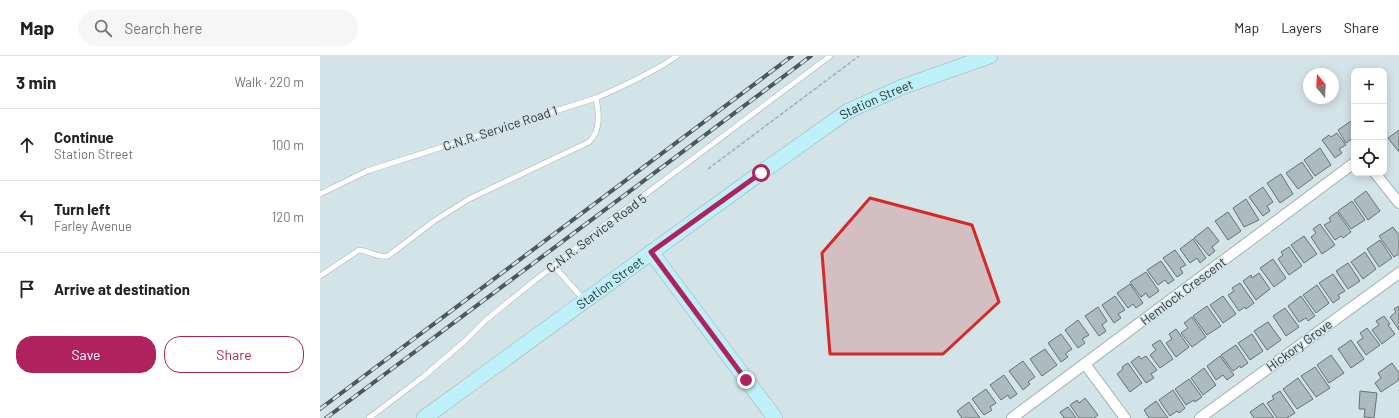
<!DOCTYPE html>
<html lang="en">
<head>
<meta charset="utf-8">
<style>
  :root { --surface:#fff; --page:#f6f6f6; --text:#202124; --muted:#757577; --line:#e0e0e0; --accent:#af225e }
  body { margin:0; font-family:Barlow,sans-serif; background:var(--page); color:var(--text) }
  .controls { position:absolute; right:12px; top:12px; display:grid; overflow:hidden; border-radius:8px; box-shadow:0 2px 10px #0003 }
  .controls button { width:36px; height:36px; display:grid; place-items:center; padding:0; border:0; border-bottom:1px solid var(--line); background:var(--surface); color:var(--text); font:20px sans-serif }
  .compass { position:absolute; left:983px; top:12px; width:36px; height:36px; border-radius:50%; background:var(--surface); box-shadow:0 2px 10px #0003; rotate:342deg }
  .stop { position:absolute; width:12px; height:12px; margin:-9px; border:3px solid #af225e; border-radius:50%; background:#fff }
  .stop.end { background:#af225e; border-color:#fff; box-shadow:0 1px 4px #0008 }
  .list { margin:0; padding:0; list-style:none }
  h2 { display:flex; justify-content:space-between; align-items:center; height:52px; margin:0; padding:0 16px; font-size:17px }
  h2 small { font-size:13px; font-weight:400; color:var(--muted) }
  .list li { display:grid; grid-template-columns:26px 1fr auto; gap:12px; align-items:center; box-sizing:border-box; height:72px; padding:0 16px; border-top:1px solid var(--line) }
  .list b { display:block; font-size:15px; white-space:nowrap }
  .list p { margin:0; font-size:13px; white-space:nowrap; color:var(--muted) }
  .list em { font-size:13px; font-style:normal; color:var(--muted) }
  .actions { display:flex; gap:8px; padding:12px 16px }
  .actions a { flex:1; padding:9px 0; border:1px solid var(--accent); border-radius:16px; text-align:center; font-size:14px; color:var(--accent) }
  .actions .main { background:var(--accent); color:#fff }
  .icon { flex:none; width:22px; height:22px; fill:none; stroke:currentColor; stroke-width:2; stroke-linecap:round; stroke-linejoin:round }
  .map { position:relative; flex:none; width:1079px; height:362px; overflow:hidden }
  header { display:flex; align-items:center; gap:24px; box-sizing:border-box; height:56px; padding:0 20px; background:var(--surface); border-bottom:1px solid var(--line) }
  header strong { font-size:19px }
  nav { display:flex; gap:22px; margin-inline-start:auto; font-size:14px }
  .search { width:280px; height:36px; background:var(--page); display:flex; align-items:center; gap:10px; box-sizing:border-box; padding:0 14px; border-radius:22px; color:var(--muted); font-size:15px }
  main { display:flex }
  aside { flex:1; background:var(--surface) }
  .map>svg:first-child { display:block }
</style>
</head>
<body>
<header>
<strong>Map</strong>
<div class="search"><svg class="icon" aria-label="search" viewBox="0 0 24 24"><circle cx="10" cy="10" r="6"/><path d="M15 15l6 6"/></svg>Search here</div>
<nav><a>Map</a><a>Layers</a><a>Share</a></nav>
</header>
<main>
<aside>
<h2>3 min<small>Walk · 220 m</small></h2>
<ul class="list">
<li><svg class="icon" aria-label="ahead" viewBox="0 0 24 24"><path d="M12 20V5M6 11l6-6 6 6"/></svg><div><b>Continue</b><p>Station Street</p></div><em>100 m</em></li>
<li><svg class="icon" aria-label="left" viewBox="0 0 24 24"><path d="M17 20v-9H6M10 6l-5 5 5 5"/></svg><div><b>Turn left</b><p>Farley Avenue</p></div><em>120 m</em></li>
<li><svg class="icon" aria-label="arrive" viewBox="0 0 24 24"><path d="M6 21V4h12l-3 4 3 4H6"/></svg><div><b>Arrive at destination</b></div></li>
</ul>
<div class="actions"><a class="main">Save</a><a>Share</a></div>
</aside>
<div class="map">
<svg width="1079" height="362" viewBox="0 0 1079 362">
  <rect width="100%" height="100%" fill="#d3e4e8"/>
  <g fill="#abbbbe" stroke="#637275">
    <path d="M 1034,63 L 1034,81 L 1026,87 L 1018,74 Z"/>
    <path d="M 1079,74 L 1079,95 L 1078,95 L 1068,82 Z"/>
    <path d="M 1017,77 L 1026,89 L 1019,93 L 1022,97 L 1015,102 L 1002,84 L 1009,79 L 1011,81 Z"/>
    <path d="M 1000,92 L 1011,109 L 995,120 L 984,104 Z"/>
    <path d="M 982,106 L 993,122 L 978,133 L 966,117 Z"/>
    <path d="M 961,118 L 973,138 L 960,147 L 947,127 Z"/>
    <path d="M 943,131 L 953,146 L 947,150 L 950,155 L 943,160 L 929,141 Z"/>
    <path d="M 1046,135 L 1060,155 L 1048,164 L 1034,144 Z"/>
    <path d="M 926,143 L 939,164 L 924,171 L 913,152 Z"/>
    <path d="M 1032,145 L 1045,164 L 1031,173 L 1018,155 Z"/>
    <path d="M 908,156 L 921,175 L 908,184 L 895,165 Z"/>
    <path d="M 1017,156 L 1031,176 L 1023,182 L 1021,180 L 1015,184 L 1004,169 L 1011,165 L 1009,162 Z"/>
    <path d="M 1000,168 L 1015,189 L 1002,198 L 991,181 L 996,177 L 993,173 Z"/>
    <path d="M 888,171 L 899,185 L 892,191 L 895,195 L 889,200 L 874,182 Z"/>
    <path d="M 1073,171 L 1079,179 L 1079,198 L 1074,201 L 1059,180 Z"/>
    <path d="M 984,180 L 997,198 L 984,207 L 971,189 Z"/>
    <path d="M 873,183 L 886,202 L 880,207 L 877,202 L 870,207 L 860,193 Z"/>
    <path d="M 1060,184 L 1072,202 L 1059,211 L 1047,193 Z"/>
    <path d="M 969,191 L 982,210 L 969,219 L 958,203 L 963,199 L 961,196 Z"/>
    <path d="M 855,194 L 866,209 L 860,212 L 863,217 L 857,221 L 843,202 Z"/>
    <path d="M 1045,196 L 1056,213 L 1043,223 L 1031,206 Z"/>
    <path d="M 953,203 L 966,222 L 954,231 L 940,212 Z"/>
    <path d="M 841,205 L 854,224 L 848,228 L 845,224 L 838,229 L 827,214 Z"/>
    <path d="M 1028,207 L 1040,225 L 1028,233 L 1016,215 Z"/>
    <path d="M 826,216 L 839,235 L 829,242 L 826,237 L 821,241 L 810,226 Z"/>
    <path d="M 939,217 L 950,233 L 936,244 L 923,225 L 931,219 L 932,222 Z"/>
    <path d="M 1013,218 L 1025,235 L 1018,239 L 1020,242 L 1013,247 L 999,227 Z"/>
    <path d="M 920,227 L 934,247 L 926,253 L 925,251 L 919,255 L 908,239 L 914,235 L 912,232 Z"/>
    <path d="M 810,228 L 823,247 L 816,252 L 813,248 L 808,252 L 797,237 Z"/>
    <path d="M 997,229 L 1009,247 L 996,257 L 983,239 Z"/>
    <path d="M 795,240 L 805,254 L 798,258 L 801,262 L 794,267 L 782,249 Z"/>
    <path d="M 903,240 L 916,258 L 903,267 L 890,249 Z"/>
    <path d="M 981,240 L 995,260 L 988,265 L 986,262 L 979,266 L 968,250 Z"/>
    <path d="M 887,250 L 901,270 L 887,279 L 873,260 Z"/>
    <path d="M 1079,250 L 1079,274 L 1070,261 L 1076,256 L 1074,253 Z"/>
    <path d="M 778,251 L 787,265 L 782,269 L 786,275 L 779,280 L 765,260 Z"/>
    <path d="M 965,252 L 979,271 L 966,280 L 953,260 Z"/>
    <path d="M 1064,260 L 1070,268 L 1068,269 L 1075,278 L 1062,288 L 1052,274 L 1059,269 L 1056,265 Z"/>
    <path d="M 872,261 L 886,281 L 872,291 L 861,277 L 868,272 L 864,267 Z"/>
    <path d="M 758,264 L 769,279 L 762,283 L 765,287 L 758,292 L 745,274 Z"/>
    <path d="M 948,266 L 961,284 L 947,294 L 934,275 Z"/>
    <path d="M 1047,272 L 1060,289 L 1046,299 L 1037,286 L 1043,282 L 1040,277 Z"/>
    <path d="M 856,273 L 869,291 L 856,301 L 846,287 L 852,283 L 849,278 Z"/>
    <path d="M 741,278 L 752,293 L 745,298 L 748,301 L 741,306 L 728,287 Z"/>
    <path d="M 932,278 L 943,295 L 930,304 L 918,287 Z"/>
    <path d="M 840,284 L 853,303 L 840,312 L 830,299 L 836,294 L 832,289 Z"/>
    <path d="M 1031,284 L 1044,303 L 1031,312 L 1018,293 Z"/>
    <path d="M 916,289 L 928,307 L 921,312 L 920,310 L 913,315 L 901,299 Z"/>
    <path d="M 725,293 L 737,309 L 722,320 L 710,303 Z"/>
    <path d="M 1011,299 L 1024,317 L 1009,327 L 997,309 Z"/>
    <path d="M 819,300 L 821,303 L 826,300 L 837,314 L 831,318 L 834,322 L 826,327 L 811,306 Z"/>
    <path d="M 900,300 L 914,319 L 907,324 L 903,319 L 896,324 L 887,310 Z"/>
    <path d="M 703,305 L 715,321 L 708,326 L 710,328 L 703,334 L 689,315 Z"/>
    <path d="M 808,307 L 822,327 L 810,336 L 797,318 L 803,313 L 802,311 Z"/>
    <path d="M 1072,307 L 1079,317 L 1079,324 L 1061,336 L 1055,327 L 1061,322 L 1058,317 Z"/>
    <path d="M 995,311 L 1010,332 L 996,341 L 981,320 Z"/>
    <path d="M 884,312 L 896,329 L 883,339 L 871,322 Z"/>
    <path d="M 684,319 L 697,338 L 690,343 L 688,339 L 681,344 L 670,329 Z"/>
    <path d="M 978,322 L 993,343 L 977,353 L 963,333 Z"/>
    <path d="M 869,323 L 882,341 L 875,346 L 874,344 L 866,349 L 855,333 Z"/>
    <path d="M 666,333 L 676,347 L 670,351 L 672,354 L 664,359 L 652,343 Z"/>
    <path d="M 853,334 L 865,352 L 859,357 L 857,355 L 850,360 L 839,344 Z"/>
    <path d="M 960,335 L 975,357 L 967,362 L 957,362 L 947,347 L 954,343 L 952,340 Z"/>
    <path d="M 1040,335 L 1057,337 L 1054,362 L 1044,361 L 1045,353 L 1039,353 Z"/>
    <path d="M 765,342 L 778,359 L 774,362 L 759,362 L 750,349 L 757,344 L 759,347 Z"/>
    <path d="M 836,345 L 848,362 L 829,362 L 824,354 Z"/>
    <path d="M 649,346 L 660,362 L 642,362 L 637,355 Z"/>
    <path d="M 943,347 L 954,362 L 934,362 L 930,356 Z"/>
    <path d="M 748,351 L 752,356 L 756,362 L 744,362 L 740,356 Z"/>
  </g>
  <g fill="none" stroke-linecap="round" stroke-linejoin="round">
    <defs>
      <g id="lane">
        <path d="M 0,138 L 47,115 L 276,42 C 304,30 332,17 357,0"/>
        <path d="M 234,210 L 264,244"/>
        <path d="M 0,220 L 39,194 C 50,195 57,202 68,200 L 114,165 L 149,143 L 269,86 C 281,75 279,57 276,42"/>
        <path d="M 49,362 L 103,321 L 146,284 L 166,264 L 214,225 L 234,210 L 279,173 L 510,0"/>
      </g>
      <g id="street">
        <path d="M 1055,117 L 1079,147"/>
        <path d="M 765,308 L 805,362"/>
        <path d="M 692,362 L 1034,107"/>
        <path d="M 880,362 L 1079,217"/>
      </g>
      <g id="secondary">
        <path d="M 331,196 L 455,362"/>
        <path id="s1" d="M 104,362 L 428,126 L 528,55 L 582,31 L 670,0"/>
      </g>
    </defs>
    <use href="#lane" stroke="#a0b0b3" stroke-width="6"/>
    <use href="#street" stroke="#a0b0b3" stroke-width="12"/>
    <use href="#secondary" stroke="#a0b0b3" stroke-width="16"/>
    <path stroke="#9eacaf" stroke-width="1.5" stroke-dasharray="4 2" stroke-linecap="butt" d="M 388,113 L 539,0"/>
    <use href="#lane" stroke="#fff" stroke-width="5"/>
    <use href="#street" stroke="#fff" stroke-width="10"/>
    <use href="#secondary" stroke="#bdf0f8" stroke-width="15"/>
    <defs>
      <g id="rail">
        <path d="M 0,353 L 472,0"/>
        <path d="M 6,362 L 491,0"/>
      </g>
    </defs>
    <use href="#rail" stroke="#4e5759" stroke-width="4"/>
    <use href="#rail" stroke="#d3e4e8" stroke-width="2.5" stroke-dasharray="8" stroke-linecap="butt"/>
  </g>
  <g fill="none" stroke-linecap="round" stroke-linejoin="round">
    <path stroke="#af225e" stroke-width="5" d="M 426,324 L 331,196 L 441,117"/>
  </g>
  <path fill="#d62828" fill-opacity="0.2" stroke="#d62828" stroke-width="3" stroke-linejoin="round" d="M 550,142 L 652,169 L 679,246 L 623,298 L 510,298 L 502,197 Z"/>
  <g text-anchor="middle" stroke-width="3" stroke-linejoin="round" paint-order="stroke">
    <g font-size="13" fill="#2e3536" stroke="#d3e4e8">
      <text dy="5" stroke="none"><textPath href="#s1" startOffset="554">Station Street</textPath></text>
      <text transform="translate(180 72) rotate(-18)" y="5">C.N.R. Service Road 1</text>
      <text transform="translate(276 177) rotate(-37)" y="5">C.N.R. Service Road 5</text>
      <text dy="5" stroke="none"><textPath href="#s1" startOffset="230">Station Street</textPath></text>
      <text transform="translate(863 235) rotate(-37)" y="5">Hemlock Crescent</text>
      <text transform="translate(979 289) rotate(-36)" y="5">Hickory Grove</text>
    </g>
  </g>
</svg>
<div class="controls">
<button>+</button>
<button>−</button>
<button><svg class="icon" aria-label="locate" viewBox="0 0 24 24"><circle cx="12" cy="12" r="6"/><path d="M12 2v4M12 18v4M2 12h4M18 12h4"/></svg></button>
</div>
<svg class="compass" viewBox="-18 -18 36 36"><path d="M0-13l5 13h-10z" fill="#e53935"/><path d="M0 13l5-13h-10z" fill="#757577"/></svg>
<div class="stop" style="left:441px;top:117px"></div>
<div class="stop end" style="left:426px;top:324px"></div>
</div>
</main>
</body>
</html>
